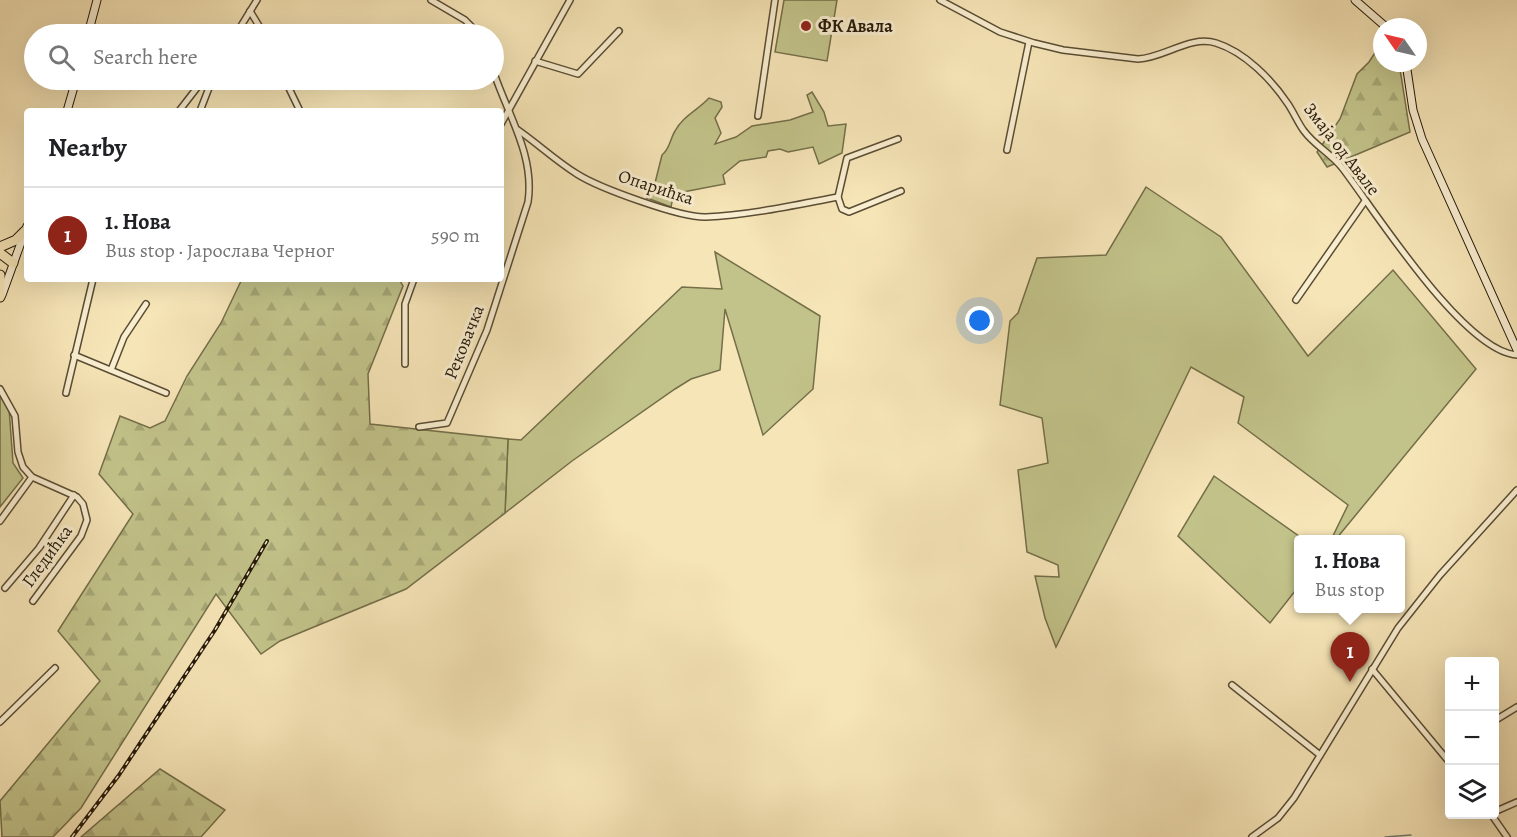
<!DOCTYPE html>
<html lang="en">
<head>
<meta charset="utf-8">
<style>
  :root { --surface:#fff; --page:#f6f6f6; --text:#202124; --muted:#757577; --line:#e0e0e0; --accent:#8f2418 }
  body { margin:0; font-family:Alegreya,serif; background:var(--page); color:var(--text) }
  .controls { position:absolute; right:18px; bottom:18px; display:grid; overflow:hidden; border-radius:6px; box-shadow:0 6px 24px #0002 }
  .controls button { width:54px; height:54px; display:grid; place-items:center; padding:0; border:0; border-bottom:2px solid var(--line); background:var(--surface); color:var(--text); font:30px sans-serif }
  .compass { position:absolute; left:1373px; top:18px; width:54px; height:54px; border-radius:50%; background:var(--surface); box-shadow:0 6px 24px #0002; rotate:304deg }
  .you { position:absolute; left:980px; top:321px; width:21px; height:21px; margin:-15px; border:4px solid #fff; border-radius:50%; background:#1a73e8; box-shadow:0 0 0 9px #1a73e833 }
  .badge { display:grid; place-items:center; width:39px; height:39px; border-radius:50%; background:var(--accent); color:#fff; font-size:20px; font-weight:700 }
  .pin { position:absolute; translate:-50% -50px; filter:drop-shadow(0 2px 3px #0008) }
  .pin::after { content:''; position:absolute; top:32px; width:21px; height:18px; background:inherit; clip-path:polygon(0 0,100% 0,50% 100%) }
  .popup { position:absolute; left:1294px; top:535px; width:111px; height:78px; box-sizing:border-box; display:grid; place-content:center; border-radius:6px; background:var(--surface); filter:drop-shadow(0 2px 4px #0005); font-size:20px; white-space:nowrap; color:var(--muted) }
  .popup b { font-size:22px; color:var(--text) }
  .popup::after { content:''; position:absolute; left:50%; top:100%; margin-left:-12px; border:12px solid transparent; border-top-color:var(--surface) }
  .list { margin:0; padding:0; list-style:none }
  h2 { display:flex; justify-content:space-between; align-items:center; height:78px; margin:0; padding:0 24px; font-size:26px }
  h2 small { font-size:20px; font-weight:400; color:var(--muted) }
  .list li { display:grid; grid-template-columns:39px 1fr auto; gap:18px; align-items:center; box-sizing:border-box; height:96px; padding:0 24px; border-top:2px solid var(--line) }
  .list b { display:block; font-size:22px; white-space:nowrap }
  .list p { margin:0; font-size:20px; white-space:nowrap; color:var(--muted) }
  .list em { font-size:20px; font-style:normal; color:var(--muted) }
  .icon { flex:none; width:33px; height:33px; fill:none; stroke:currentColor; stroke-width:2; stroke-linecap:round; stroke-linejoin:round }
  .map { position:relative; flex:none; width:1517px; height:837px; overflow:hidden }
  .search { position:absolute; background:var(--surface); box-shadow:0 6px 24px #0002; left:24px; top:24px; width:480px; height:66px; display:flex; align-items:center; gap:15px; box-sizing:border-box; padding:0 21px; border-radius:33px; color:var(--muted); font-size:22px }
  .panel { position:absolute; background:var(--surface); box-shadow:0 6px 24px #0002; left:24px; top:108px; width:480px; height:174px; border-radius:6px }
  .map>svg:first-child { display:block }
</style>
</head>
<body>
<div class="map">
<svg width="1517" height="837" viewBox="0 0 1517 837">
  <defs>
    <pattern id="forest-firs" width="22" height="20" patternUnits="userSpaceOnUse" patternTransform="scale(1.5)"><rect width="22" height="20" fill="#c2c38a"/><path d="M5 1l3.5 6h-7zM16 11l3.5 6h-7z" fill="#a7a776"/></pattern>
  </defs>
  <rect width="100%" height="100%" fill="#f6e5b7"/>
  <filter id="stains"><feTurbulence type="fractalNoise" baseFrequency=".00333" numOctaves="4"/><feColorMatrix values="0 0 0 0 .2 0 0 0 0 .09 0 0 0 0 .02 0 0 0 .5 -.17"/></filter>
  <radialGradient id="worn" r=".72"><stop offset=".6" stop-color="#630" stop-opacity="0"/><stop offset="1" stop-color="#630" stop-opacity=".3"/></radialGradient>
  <g fill="#c2c38a" stroke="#746e49" stroke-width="1.5">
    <path d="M 784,0 L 837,0 L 827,61 L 775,52 Z"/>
    <path d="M 812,92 L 824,112 L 828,126 L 846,124 L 842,153 L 819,164 L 813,147 L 788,152 L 780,149 L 768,151 L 766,157 L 740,161 L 723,175 L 725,184 L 683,192 L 673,197 L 671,207 L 647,198 L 654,187 L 662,155 C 670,149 670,139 675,131 C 683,116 698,110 709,98 L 721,102 L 722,107 L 715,118 L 721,133 L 715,144 L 736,137 L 752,126 L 790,120 L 813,112 L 807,95 Z"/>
    <path d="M 1146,187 L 1221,237 L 1308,356 L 1393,270 L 1476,369 L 1336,539 L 1331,540 L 1348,505 L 1238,423 L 1244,397 L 1191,367 L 1056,647 L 1045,618 L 1035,576 L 1059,577 L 1058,565 L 1027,552 L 1018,470 L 1048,463 L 1042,418 L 1000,405 L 1010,321 L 1018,313 L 1037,258 L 1106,255 Z"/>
    <path d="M 715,252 L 820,316 L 813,389 L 763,435 L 725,309 L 720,370 L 691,379 L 675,389 L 572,461 L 505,513 L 508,439 L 521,440 L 682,287 L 722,289 Z"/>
    <path d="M 0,394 L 9,408 L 13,463 L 23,478 L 0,507 Z"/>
    <path d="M 1214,476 L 1303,539 L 1299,540 L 1299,586 L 1270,623 L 1178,536 Z"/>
  </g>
  <g fill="url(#forest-firs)" stroke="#746e49" stroke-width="1.5">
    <path d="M 1382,42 L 1382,63 L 1399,63 L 1410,132 L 1327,167 L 1317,152 L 1340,119 L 1357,74 L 1369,62 Z"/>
    <path d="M 242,279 L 399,279 L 403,286 L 368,374 L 370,424 L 508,439 L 505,513 L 406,589 L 280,641 L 261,654 L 216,594 L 81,808 L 53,837 L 2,837 L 0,801 L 100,681 L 58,631 L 133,514 L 99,474 L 120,416 L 150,428 L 165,421 L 187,376 L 221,323 Z"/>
    <path d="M 160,769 L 225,810 L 201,837 L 81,837 Z"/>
  </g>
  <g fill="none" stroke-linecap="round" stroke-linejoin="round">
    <path stroke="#6f7c70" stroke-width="1.5" d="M 1385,837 L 1411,835"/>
    <defs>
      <g id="minor">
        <path d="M 431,0 L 465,20 L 479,34"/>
        <path d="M 940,0 L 1000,32 L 1034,43 L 1063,50 L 1138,59 C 1164,58 1190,35 1216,43 C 1245,52 1272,80 1288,104 C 1294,113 1298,123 1304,131 C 1315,146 1332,154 1343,169 C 1375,211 1464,352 1517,355"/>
        <path d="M 250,11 L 264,34"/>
        <path d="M 236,34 L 257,0"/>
        <path d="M 535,61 L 578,74 L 619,31"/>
        <path d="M 285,80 L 300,111"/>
        <path d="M 179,111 L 203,80"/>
        <path d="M 200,111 L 212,80"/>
        <path d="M 758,116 L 775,0"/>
        <path d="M 501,124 L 570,0"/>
        <path d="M 518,130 C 538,144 556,161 577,174 C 599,188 681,218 706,217 C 750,215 795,205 838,197"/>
        <path d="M 898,139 L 847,158 L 838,197 L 842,209 L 849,212 L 901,191"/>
        <path d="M 1007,150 L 1029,42"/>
        <path d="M 1296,300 L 1365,201"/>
        <path d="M 74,355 L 166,393"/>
        <path d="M 405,364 L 405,304 L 414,279"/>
        <path d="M 111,370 L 124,337 L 146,304"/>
        <path d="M 0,389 L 15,416 L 18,452 L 23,467 L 32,477 L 77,497 L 83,504 L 87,520 L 81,536 L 33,601"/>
        <path d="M 66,393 L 93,279"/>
        <path d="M 419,427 L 447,423 L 487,330 L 528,202 C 535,156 508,115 494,73"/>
        <path d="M 0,521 L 32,477"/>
        <path d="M 5,588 L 39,548 L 74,495"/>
        <path d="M 1372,669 L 1450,763"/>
        <path d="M 1232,685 L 1320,755"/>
        <path d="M 1494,721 L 1517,707"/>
        <path d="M 0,722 L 55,668"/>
        <path d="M 1494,812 L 1517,802"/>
        <path d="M 1491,814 L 1507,837"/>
        <path d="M 1252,837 L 1278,818 L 1294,798 L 1398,628 L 1440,575 L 1517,490"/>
      </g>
      <g id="secondary">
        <path d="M 1355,0 L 1386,27"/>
        <path d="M 88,34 L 97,0"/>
        <path d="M 1406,63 L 1413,110 L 1422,139 L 1517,350"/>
        <path d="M 67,111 L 76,80"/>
        <path d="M 2,295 L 27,226"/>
      </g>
      <g id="motorway">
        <path d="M 0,247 L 16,240 L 25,231"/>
        <path d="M 0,253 L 13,263"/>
        <path d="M 0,275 L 0,297"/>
      </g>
    </defs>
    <use href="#minor" stroke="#5a4d34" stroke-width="8"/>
    <use href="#secondary" stroke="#261a08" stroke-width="9"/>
    <use href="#motorway" stroke="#261a08" stroke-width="11"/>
    <use href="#minor" stroke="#f9eed0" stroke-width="5"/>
    <use href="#secondary" stroke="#f9eed0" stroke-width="7"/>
    <use href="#motorway" stroke="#f6e5b7" stroke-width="9"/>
    <defs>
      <path id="rail" d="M 72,837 L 119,775 L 215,630 L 267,541"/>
    </defs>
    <use href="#rail" stroke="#261a08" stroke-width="4"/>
    <use href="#rail" stroke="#f9eed0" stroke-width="1.5" stroke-dasharray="4.5" stroke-linecap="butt"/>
  </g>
  <circle fill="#8f2418" stroke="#f9eed0" stroke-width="2" cx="806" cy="26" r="6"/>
  <g text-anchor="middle" stroke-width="6" stroke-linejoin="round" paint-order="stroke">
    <g font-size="18" font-weight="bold" fill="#261a08" stroke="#f9eed0" text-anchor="start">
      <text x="818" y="32">ФК Авала</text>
    </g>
    <g font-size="18" fill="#261a08" stroke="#f9eed0">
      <text transform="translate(1342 149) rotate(52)" y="6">Змаја од Авале</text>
      <text transform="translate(656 187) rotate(18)" y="6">Опарићка</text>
      <text transform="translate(464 342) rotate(-68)" y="6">Рековачка</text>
      <text transform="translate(47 556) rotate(-54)" y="6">Гледићка</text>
    </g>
  </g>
  <rect width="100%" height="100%" filter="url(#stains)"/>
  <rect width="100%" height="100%" fill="url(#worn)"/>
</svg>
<div class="controls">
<button>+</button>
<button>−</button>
<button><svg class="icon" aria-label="layers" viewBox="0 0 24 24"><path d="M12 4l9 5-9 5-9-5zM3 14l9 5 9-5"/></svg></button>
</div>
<svg class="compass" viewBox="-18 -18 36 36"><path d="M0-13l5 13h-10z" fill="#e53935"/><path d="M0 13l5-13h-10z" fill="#757577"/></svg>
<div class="you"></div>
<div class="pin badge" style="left:1350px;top:682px">1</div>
<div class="popup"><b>1. Нова</b>Bus stop</div>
<div class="search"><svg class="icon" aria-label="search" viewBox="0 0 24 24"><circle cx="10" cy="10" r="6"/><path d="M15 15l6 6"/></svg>Search here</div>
<section class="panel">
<h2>Nearby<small></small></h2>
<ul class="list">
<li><span class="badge">1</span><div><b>1. Нова</b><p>Bus stop · Јарослава Черног</p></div><em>590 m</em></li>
</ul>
</section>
</div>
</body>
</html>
